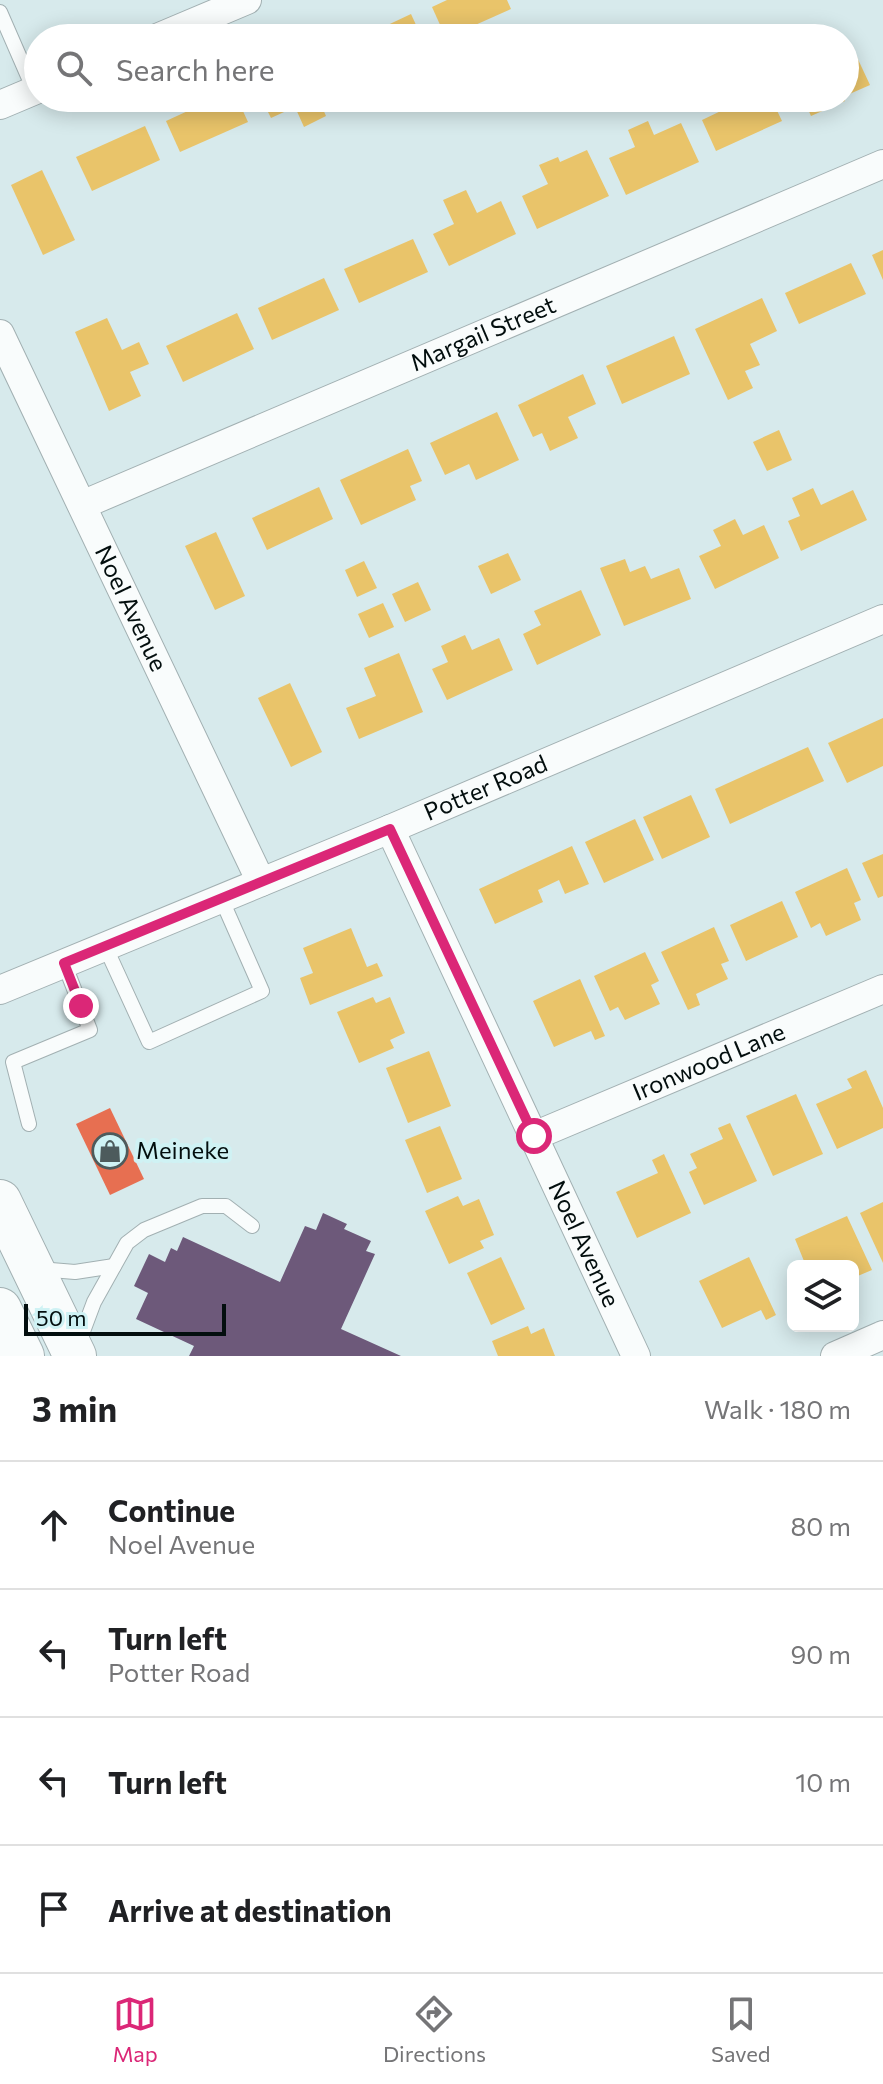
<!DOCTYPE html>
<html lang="en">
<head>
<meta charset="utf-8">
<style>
  :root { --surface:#fff; --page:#f2f2f2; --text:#202124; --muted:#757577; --line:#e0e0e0; --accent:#db2777 }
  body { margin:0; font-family:Commissioner,sans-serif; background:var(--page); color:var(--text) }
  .controls { position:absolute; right:24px; bottom:24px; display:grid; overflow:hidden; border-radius:12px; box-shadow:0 4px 20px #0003 }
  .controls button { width:72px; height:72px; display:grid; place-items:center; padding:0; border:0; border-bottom:2px solid var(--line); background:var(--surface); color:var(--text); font:40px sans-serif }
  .scale { position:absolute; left:24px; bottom:20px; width:202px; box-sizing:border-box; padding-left:8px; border:4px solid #030e0e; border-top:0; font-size:22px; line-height:28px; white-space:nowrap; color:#030e0e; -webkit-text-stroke:6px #cff2f4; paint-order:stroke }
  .stop { position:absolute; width:24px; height:24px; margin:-18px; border:6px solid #db2777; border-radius:50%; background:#fff }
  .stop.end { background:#db2777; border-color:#fff; box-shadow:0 2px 8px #0008 }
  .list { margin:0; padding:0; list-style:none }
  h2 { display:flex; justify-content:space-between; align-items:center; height:104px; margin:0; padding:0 32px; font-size:34px }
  h2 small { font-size:26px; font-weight:400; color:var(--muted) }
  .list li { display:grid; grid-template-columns:52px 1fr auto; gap:24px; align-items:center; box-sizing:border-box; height:128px; padding:0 32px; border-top:2px solid var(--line) }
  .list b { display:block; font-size:30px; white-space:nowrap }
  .list p { margin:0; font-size:26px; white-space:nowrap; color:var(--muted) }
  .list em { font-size:26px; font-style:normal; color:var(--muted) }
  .icon { flex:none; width:44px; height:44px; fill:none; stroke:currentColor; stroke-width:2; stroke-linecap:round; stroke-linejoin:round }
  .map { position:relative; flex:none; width:883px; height:1356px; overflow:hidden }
  .search { position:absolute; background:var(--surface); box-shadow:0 4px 20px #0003; left:24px; right:24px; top:24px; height:88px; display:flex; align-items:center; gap:20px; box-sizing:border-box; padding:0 28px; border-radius:44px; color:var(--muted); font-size:30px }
  .sheet { height:616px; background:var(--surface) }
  nav { display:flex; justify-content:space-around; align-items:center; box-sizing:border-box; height:112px; border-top:2px solid var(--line); background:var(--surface); font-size:22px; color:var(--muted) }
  nav a { display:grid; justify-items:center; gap:4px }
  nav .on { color:var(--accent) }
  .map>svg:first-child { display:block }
</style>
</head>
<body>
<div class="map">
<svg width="883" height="1356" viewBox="0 0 883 1356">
  <rect width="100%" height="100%" fill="#d7eaec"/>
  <g fill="#e9c46a">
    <path d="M 447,0 L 507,0 L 511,9 L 446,38 L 432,7 Z"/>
    <path d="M 411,14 L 422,38 L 360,38 Z"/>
    <path d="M 855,53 L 870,85 L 845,96 L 845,57 Z"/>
    <path d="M 216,98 L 237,98 L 248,122 L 180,152 L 166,121 Z"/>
    <path d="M 261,98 L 318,98 L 326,116 L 304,127 L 295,107 L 271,118 Z"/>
    <path d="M 720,98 L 771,98 L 782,121 L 716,151 L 702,120 L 725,109 Z"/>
    <path d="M 803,98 L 844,98 L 845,101 L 811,116 Z"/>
    <path d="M 648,121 L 654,135 L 681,123 L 699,162 L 626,195 L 609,158 L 635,147 L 628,130 Z"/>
    <path d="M 145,126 L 160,160 L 92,191 L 76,157 Z"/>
    <path d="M 587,150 L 609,196 L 537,229 L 522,196 L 548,184 L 539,165 L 558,157 L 560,162 Z"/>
    <path d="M 42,170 L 75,240 L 43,255 L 11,185 Z"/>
    <path d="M 466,190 L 477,213 L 501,201 L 516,234 L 449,266 L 433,234 L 454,224 L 443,200 Z"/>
    <path d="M 413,239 L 428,272 L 359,303 L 344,269 Z"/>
    <path d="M 883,250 L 883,280 L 872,255 Z"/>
    <path d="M 851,263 L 866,294 L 799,324 L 785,293 Z"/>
    <path d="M 324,278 L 339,310 L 272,340 L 258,308 Z"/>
    <path d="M 762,298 L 777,331 L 750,344 L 760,365 L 745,371 L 753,388 L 728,400 L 695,329 Z"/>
    <path d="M 237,313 L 254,349 L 183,382 L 166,346 Z"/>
    <path d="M 107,318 L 122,350 L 139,342 L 149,364 L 130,372 L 141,396 L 109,411 L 75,332 Z"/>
    <path d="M 674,336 L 690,374 L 622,404 L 606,366 Z"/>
    <path d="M 583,374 L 596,404 L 568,417 L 578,438 L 550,451 L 542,433 L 533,437 L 518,405 Z"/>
    <path d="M 497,412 L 519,460 L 476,480 L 469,464 L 445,475 L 430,443 Z"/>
    <path d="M 779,430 L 792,460 L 767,471 L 753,442 Z"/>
    <path d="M 408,449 L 422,481 L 410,486 L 416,500 L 361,525 L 340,480 Z"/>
    <path d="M 319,487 L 333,519 L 267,550 L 252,518 Z"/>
    <path d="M 813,488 L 821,505 L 853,490 L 867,520 L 801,551 L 788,521 L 800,516 L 792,498 Z"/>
    <path d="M 735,519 L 743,535 L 764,525 L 779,558 L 715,589 L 699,556 L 721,546 L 713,530 Z"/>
    <path d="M 216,532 L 245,596 L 215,610 L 185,546 Z"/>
    <path d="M 508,553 L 521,580 L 491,594 L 478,566 Z"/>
    <path d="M 625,559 L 630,572 L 645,566 L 651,579 L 679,568 L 691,599 L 624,626 L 600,568 Z"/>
    <path d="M 364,561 L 377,588 L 357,597 L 345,570 Z"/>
    <path d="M 418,582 L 431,610 L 405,622 L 392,594 Z"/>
    <path d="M 581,590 L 601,635 L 537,665 L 523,634 L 541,625 L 534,611 Z"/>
    <path d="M 383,603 L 394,627 L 369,638 L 358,614 Z"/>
    <path d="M 465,635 L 472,650 L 499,638 L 513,670 L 447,700 L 432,669 L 448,662 L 441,646 Z"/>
    <path d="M 399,653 L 423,712 L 359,739 L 346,708 L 376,696 L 364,668 Z"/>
    <path d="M 290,683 L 322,752 L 291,767 L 258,698 Z"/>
    <path d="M 883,718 L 883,766 L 847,783 L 828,743 Z"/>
    <path d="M 808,747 L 824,781 L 730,824 L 715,789 Z"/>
    <path d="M 691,795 L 710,837 L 662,859 L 643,817 Z"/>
    <path d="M 635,819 L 654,860 L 604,883 L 585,842 Z"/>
    <path d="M 572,846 L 589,884 L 565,894 L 559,880 L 538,890 L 543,902 L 495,924 L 479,889 Z"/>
    <path d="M 883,854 L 883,896 L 878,898 L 862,863 Z"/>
    <path d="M 847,868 L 861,900 L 854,903 L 861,920 L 826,936 L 820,923 L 811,928 L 795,892 Z"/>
    <path d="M 782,901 L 798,937 L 746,961 L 730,925 Z"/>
    <path d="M 714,927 L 729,961 L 721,964 L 728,979 L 696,994 L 700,1005 L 688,1010 L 661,952 Z"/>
    <path d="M 351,928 L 367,967 L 377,963 L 383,976 L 310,1005 L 300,978 L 313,973 L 303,948 Z"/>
    <path d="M 645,952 L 659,981 L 651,985 L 660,1004 L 625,1020 L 618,1007 L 610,1011 L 594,976 Z"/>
    <path d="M 580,979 L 605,1036 L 595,1040 L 591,1031 L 554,1047 L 533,1001 Z"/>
    <path d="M 373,997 L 376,1003 L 390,997 L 405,1033 L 390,1040 L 394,1048 L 359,1063 L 337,1012 Z"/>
    <path d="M 429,1051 L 451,1106 L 408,1123 L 386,1068 Z"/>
    <path d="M 866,1070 L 883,1108 L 883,1128 L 837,1149 L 816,1104 L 852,1088 L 847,1079 Z"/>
    <path d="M 796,1094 L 823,1154 L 773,1176 L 746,1116 Z"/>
    <path d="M 730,1123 L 757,1181 L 704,1205 L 689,1172 L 697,1168 L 690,1154 L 723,1139 L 718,1128 Z"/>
    <path d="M 440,1126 L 462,1179 L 427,1193 L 405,1140 Z"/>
    <path d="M 664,1154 L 691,1213 L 637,1238 L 616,1192 L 658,1173 L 652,1160 Z"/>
    <path d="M 458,1196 L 463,1206 L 479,1199 L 494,1235 L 480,1241 L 484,1248 L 449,1264 L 425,1211 Z"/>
    <path d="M 883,1202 L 883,1263 L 860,1213 Z"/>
    <path d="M 847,1216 L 872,1270 L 853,1278 L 853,1266 L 806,1266 L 795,1239 Z"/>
    <path d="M 501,1257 L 525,1309 L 491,1325 L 467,1273 Z"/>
    <path d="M 749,1257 L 776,1315 L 766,1320 L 761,1310 L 722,1328 L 699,1281 Z"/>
    <path d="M 528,1326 L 531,1334 L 544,1328 L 555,1356 L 498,1356 L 492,1341 Z"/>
  </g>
  <path fill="#e76f51" d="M 110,1108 L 144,1179 L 110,1195 L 76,1124 Z"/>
  <path fill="#6d597a" d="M 323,1213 L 347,1224 L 344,1229 L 371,1241 L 366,1251 L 375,1254 L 341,1329 L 401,1356 L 189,1356 L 194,1346 L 136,1319 L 148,1293 L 134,1286 L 149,1254 L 165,1262 L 171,1248 L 177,1251 L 183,1237 L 280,1282 L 305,1226 L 316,1230 Z"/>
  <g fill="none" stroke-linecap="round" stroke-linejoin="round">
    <defs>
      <g id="service">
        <path d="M 0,12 L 34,90"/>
        <path d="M 105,946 L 149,1042 L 262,991 L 221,898"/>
        <path d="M 29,1124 L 13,1062 L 90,1030 L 64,963"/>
        <path d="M 39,1269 L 75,1272 L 114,1266"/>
        <path d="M 79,1342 L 94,1302 L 127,1243 L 144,1230 L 202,1206 L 226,1206 L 252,1226"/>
      </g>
      <g id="minor">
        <path d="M 157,38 L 247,0"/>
        <path d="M 0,105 L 38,89"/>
        <path id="s1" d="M 0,334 L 261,882"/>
        <path id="s2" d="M 82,505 L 883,164"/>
        <path id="s3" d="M 390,829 L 636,1356"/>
        <path id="s4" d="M 0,990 L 390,829 L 883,619"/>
        <path id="s5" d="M 534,1136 L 883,989"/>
        <path d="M 835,1356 L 883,1335"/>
      </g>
      <g id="primary">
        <path d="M 0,1201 L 75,1356"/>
        <path d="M 0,1309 L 23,1356"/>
      </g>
    </defs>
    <use href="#service" stroke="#a2b0b2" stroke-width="16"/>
    <use href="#minor" stroke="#a2b0b2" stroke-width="30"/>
    <use href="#primary" stroke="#a2b0b2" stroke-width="44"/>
    <use href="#service" stroke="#f9fcfc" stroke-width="14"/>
    <use href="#minor" stroke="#f9fcfc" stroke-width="28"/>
    <use href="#primary" stroke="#f9fcfc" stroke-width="42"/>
  </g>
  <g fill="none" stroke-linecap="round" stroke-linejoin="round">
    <path stroke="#db2777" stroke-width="10" d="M 81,1006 L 64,963 L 390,829 L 534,1136"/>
  </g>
  <defs>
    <symbol id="shop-ring" viewBox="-11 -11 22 22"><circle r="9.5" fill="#cff2f4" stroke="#4d5b5c" stroke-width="1.5"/><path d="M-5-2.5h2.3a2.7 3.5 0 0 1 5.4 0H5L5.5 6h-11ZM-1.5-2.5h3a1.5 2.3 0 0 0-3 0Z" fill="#4d5b5c"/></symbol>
  </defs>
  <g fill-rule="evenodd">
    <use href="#shop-ring" x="90" y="1131" width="40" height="40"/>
  </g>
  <g text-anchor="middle" stroke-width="8" stroke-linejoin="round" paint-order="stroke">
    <g font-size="24" fill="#030e0e" stroke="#cff2f4">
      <text dy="8" stroke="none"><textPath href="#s2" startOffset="436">Margail Street</textPath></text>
      <text dy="8" stroke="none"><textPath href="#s1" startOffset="304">Noel Avenue</textPath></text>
      <text dy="8" stroke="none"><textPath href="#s4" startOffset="526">Potter Road</textPath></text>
      <text dy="8" stroke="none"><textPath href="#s5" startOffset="190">Ironwood Lane</textPath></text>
      <text dy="8" stroke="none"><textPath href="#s3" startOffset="458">Noel Avenue</textPath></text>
    </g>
    <g font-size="24" fill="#030e0e" stroke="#cff2f4" text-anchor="start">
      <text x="136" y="1159">Meineke</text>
    </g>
  </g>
</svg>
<div class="controls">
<button><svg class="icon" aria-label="layers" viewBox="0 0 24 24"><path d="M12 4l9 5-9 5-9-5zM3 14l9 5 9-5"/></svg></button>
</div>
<div class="scale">50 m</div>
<div class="stop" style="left:534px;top:1136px"></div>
<div class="stop end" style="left:81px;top:1006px"></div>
<div class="search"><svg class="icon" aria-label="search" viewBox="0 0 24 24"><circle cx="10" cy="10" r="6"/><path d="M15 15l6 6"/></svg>Search here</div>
</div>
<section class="sheet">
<h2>3 min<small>Walk · 180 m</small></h2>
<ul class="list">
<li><svg class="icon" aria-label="ahead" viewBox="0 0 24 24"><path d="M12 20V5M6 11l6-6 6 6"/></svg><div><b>Continue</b><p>Noel Avenue</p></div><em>80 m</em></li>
<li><svg class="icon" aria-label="left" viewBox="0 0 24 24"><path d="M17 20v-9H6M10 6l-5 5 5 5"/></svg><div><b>Turn left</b><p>Potter Road</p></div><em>90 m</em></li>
<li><svg class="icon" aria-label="left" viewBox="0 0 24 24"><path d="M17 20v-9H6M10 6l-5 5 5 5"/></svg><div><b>Turn left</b></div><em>10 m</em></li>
<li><svg class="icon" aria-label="arrive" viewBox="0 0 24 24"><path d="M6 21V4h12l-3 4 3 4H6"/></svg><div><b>Arrive at destination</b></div></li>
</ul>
</section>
<nav>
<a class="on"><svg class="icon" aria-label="map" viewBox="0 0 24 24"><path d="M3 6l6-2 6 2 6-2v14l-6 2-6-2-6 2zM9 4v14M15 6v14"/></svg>Map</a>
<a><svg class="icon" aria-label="directions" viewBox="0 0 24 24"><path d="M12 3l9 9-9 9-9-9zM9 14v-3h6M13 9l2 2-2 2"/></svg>Directions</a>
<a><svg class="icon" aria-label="saved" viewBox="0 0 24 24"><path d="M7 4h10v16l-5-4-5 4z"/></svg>Saved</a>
</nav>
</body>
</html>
